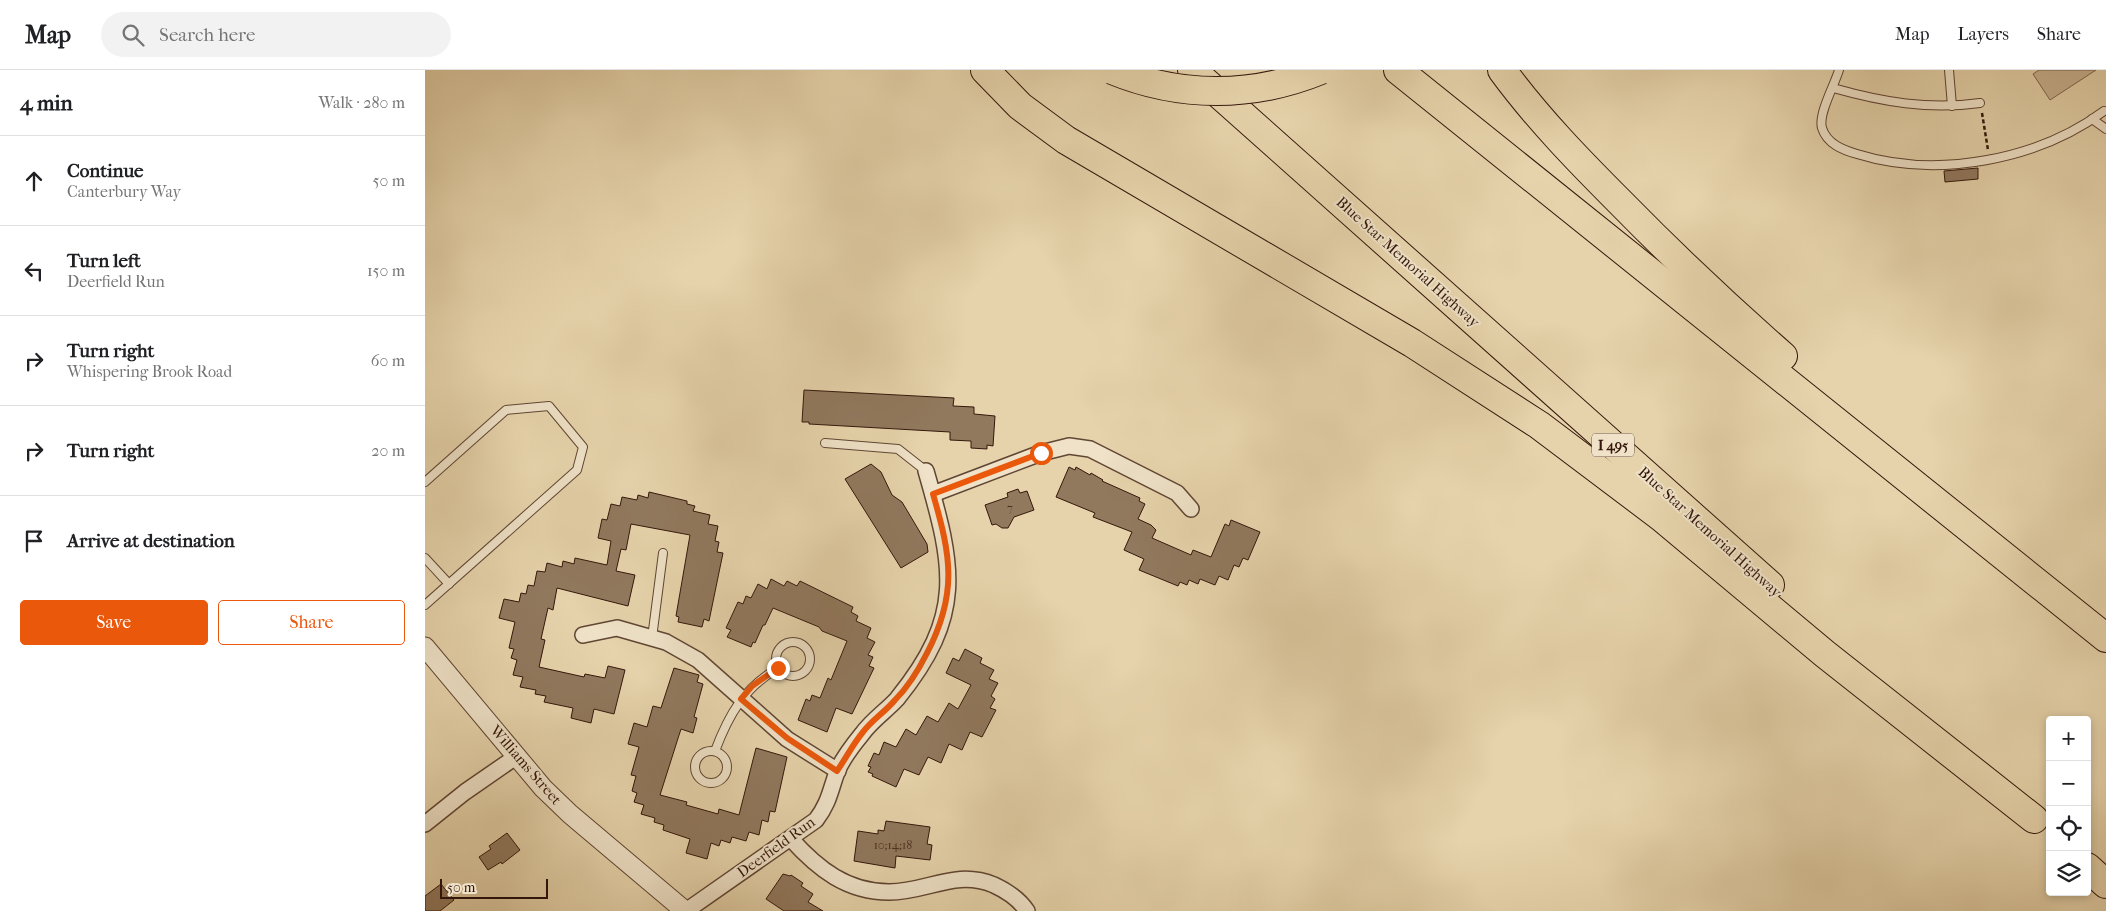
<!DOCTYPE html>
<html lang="en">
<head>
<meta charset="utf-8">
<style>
  :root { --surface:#fff; --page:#f2f2f2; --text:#202124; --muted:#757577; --line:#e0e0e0; --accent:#ea580c }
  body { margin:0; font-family:"IM FELL French Canon",serif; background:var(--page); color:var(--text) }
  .controls { position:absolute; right:15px; bottom:15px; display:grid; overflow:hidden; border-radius:5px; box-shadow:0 2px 8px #0003 }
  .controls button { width:45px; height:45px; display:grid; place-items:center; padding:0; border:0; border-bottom:1px solid var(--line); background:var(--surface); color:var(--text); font:25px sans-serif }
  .scale { position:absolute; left:15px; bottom:12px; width:108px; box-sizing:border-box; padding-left:5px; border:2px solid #34170b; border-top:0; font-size:14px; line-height:18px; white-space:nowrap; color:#34170b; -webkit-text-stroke:4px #efe2c8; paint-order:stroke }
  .stop { position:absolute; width:15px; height:15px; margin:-11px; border:4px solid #ea580c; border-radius:50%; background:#fff }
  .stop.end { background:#ea580c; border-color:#fff; box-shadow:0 1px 5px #0008 }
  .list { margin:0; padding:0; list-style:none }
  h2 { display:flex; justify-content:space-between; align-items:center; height:65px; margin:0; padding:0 20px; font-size:21px }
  h2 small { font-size:16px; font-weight:400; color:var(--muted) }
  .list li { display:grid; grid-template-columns:32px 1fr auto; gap:15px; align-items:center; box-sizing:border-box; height:90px; padding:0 20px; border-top:1px solid var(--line) }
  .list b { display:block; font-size:19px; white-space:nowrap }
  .list p { margin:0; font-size:16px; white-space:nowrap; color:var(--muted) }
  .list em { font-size:16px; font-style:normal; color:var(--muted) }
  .actions { display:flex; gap:10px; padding:15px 20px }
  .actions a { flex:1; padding:11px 0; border:1px solid var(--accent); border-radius:5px; text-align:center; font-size:18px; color:var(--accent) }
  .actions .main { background:var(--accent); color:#fff }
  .icon { flex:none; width:28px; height:28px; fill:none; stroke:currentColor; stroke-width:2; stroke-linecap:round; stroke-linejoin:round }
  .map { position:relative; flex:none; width:1681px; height:841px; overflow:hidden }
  header { display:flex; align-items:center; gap:30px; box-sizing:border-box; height:70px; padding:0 25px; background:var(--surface); border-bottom:1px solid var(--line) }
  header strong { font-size:24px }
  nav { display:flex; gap:28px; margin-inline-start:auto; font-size:18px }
  .search { width:350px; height:45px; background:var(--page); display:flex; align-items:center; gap:12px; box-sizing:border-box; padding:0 18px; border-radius:28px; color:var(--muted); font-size:19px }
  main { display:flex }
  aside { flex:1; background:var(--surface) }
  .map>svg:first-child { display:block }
</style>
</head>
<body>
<header>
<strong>Map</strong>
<div class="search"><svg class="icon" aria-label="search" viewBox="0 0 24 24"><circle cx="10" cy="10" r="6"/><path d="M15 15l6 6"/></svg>Search here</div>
<nav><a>Map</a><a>Layers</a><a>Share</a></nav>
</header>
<main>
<aside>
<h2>4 min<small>Walk · 280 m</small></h2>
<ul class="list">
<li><svg class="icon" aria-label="ahead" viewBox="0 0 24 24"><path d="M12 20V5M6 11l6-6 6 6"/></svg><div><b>Continue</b><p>Canterbury Way</p></div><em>50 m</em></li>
<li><svg class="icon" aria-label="left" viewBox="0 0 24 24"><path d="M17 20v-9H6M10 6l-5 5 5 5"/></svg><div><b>Turn left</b><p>Deerfield Run</p></div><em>150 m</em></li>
<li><svg class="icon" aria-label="right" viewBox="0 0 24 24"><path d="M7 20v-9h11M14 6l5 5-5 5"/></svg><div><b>Turn right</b><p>Whispering Brook Road</p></div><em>60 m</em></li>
<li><svg class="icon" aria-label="right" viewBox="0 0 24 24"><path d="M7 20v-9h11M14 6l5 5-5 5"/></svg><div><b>Turn right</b></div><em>20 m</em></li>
<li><svg class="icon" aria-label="arrive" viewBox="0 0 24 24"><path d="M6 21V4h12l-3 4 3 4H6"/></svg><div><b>Arrive at destination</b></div></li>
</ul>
<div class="actions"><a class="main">Save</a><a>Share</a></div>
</aside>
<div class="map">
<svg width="1681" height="841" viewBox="0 0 1681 841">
  <rect width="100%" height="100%" fill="#e6d3ab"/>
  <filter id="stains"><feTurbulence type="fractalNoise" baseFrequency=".004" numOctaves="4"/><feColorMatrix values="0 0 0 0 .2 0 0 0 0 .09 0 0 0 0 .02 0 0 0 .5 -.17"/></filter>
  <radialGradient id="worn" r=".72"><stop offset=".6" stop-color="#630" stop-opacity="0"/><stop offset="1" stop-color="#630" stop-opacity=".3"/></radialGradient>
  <path fill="#c8b390" stroke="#7e654e" d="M 1614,0 L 1671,0 L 1625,30 L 1608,4 Z"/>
  <g fill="#91795e" stroke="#34170b">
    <path d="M 1553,98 L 1553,109 L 1520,112 L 1519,101 Z"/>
    <path d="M 379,320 L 529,328 L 528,336 L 549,337 L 549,344 L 570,346 L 568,376 L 562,375 L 562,379 L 546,378 L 546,371 L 525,370 L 525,362 L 384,354 L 384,352 L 377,352 Z"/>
    <path d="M 446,394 L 456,402 L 467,425 L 477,432 L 502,474 L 503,482 L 476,498 L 420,409 Z"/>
    <path d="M 644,397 L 650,400 L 651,397 L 665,405 L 666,403 L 678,410 L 677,411 L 715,428 L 714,431 L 720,434 L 713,449 L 726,455 L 731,460 L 727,468 L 766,485 L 768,480 L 786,487 L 800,454 L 804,456 L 806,450 L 835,462 L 823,490 L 818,488 L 814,497 L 809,495 L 803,510 L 794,506 L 790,515 L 775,509 L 773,514 L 764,510 L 762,515 L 755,512 L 753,516 L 714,500 L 719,489 L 699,480 L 707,462 L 668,447 L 670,443 L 631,427 Z"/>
    <path d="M 593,419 L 595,423 L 602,421 L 609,440 L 589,447 L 583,458 L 577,458 L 571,454 L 567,455 L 560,435 L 583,427 L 582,423 Z"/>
    <path d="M 224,422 L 262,431 L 262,434 L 270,436 L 268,441 L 285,445 L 283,454 L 293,456 L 290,471 L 294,472 L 292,482 L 298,483 L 284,551 L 279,549 L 277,557 L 253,552 L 254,547 L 251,546 L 265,465 L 206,454 L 201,480 L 196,479 L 191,501 L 210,505 L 203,536 L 132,518 L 128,540 L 123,538 L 116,569 L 120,570 L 114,597 L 159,607 L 160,604 L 180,608 L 183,596 L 200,600 L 189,644 L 169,639 L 166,653 L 146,648 L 148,638 L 119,632 L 121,626 L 110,624 L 111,620 L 95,617 L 98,607 L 88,605 L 92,590 L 86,588 L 89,579 L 84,578 L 90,552 L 74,548 L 79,529 L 94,532 L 96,523 L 101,524 L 103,515 L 109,516 L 112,501 L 120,502 L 122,493 L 137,497 L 138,491 L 149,494 L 150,488 L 182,495 L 186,471 L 173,468 L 177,449 L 182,450 L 186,434 L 195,436 L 197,427 L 212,430 L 213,425 L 223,428 Z"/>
    <path d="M 346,509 L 359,516 L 362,511 L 372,516 L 375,511 L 428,537 L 426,542 L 433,546 L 431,551 L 446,558 L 442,568 L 450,572 L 443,585 L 448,587 L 444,596 L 449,598 L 427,644 L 411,638 L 402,662 L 373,650 L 381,629 L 385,631 L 387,625 L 395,628 L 403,608 L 406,610 L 422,571 L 397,561 L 394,557 L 348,538 L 340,555 L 338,555 L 330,573 L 328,572 L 326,577 L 302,567 L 306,560 L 301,558 L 313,532 L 318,534 L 321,526 L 326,528 L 333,514 L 342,519 Z"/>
    <path d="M 540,579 L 557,588 L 555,593 L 569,600 L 564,609 L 573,613 L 566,626 L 570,629 L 565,638 L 571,640 L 557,667 L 545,662 L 537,680 L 524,674 L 516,693 L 503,687 L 494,705 L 479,699 L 471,717 L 447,706 L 448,704 L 443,702 L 446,697 L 443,696 L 449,683 L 454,685 L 459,672 L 471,677 L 481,659 L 491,665 L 502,646 L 513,652 L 524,633 L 533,639 L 546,615 L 521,603 L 528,588 L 534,591 Z"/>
    <path d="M 249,598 L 274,605 L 272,612 L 278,614 L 269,647 L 272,648 L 268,663 L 256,659 L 235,725 L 262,732 L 261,735 L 293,744 L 294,739 L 314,745 L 331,678 L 362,687 L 350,742 L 345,741 L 343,752 L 337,750 L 334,765 L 324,762 L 321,771 L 307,767 L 305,773 L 296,770 L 294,776 L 286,773 L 282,789 L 261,783 L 265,769 L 238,760 L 239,755 L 229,752 L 230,748 L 216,744 L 219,735 L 209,732 L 212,723 L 207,721 L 211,706 L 206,705 L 214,677 L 203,674 L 209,653 L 222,657 L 228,636 L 236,638 Z"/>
    <path d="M 461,751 L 505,757 L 502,774 L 507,775 L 505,790 L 471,786 L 470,798 L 429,791 L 433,761 L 453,764 L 453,760 L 459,761 Z"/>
    <path d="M 82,763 L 95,780 L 77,794 L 76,792 L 63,800 L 54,787 L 66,779 L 64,776 Z"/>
    <path d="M 358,804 L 365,806 L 366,805 L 378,813 L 376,816 L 388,824 L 383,832 L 398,841 L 359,841 L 341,829 Z"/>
    <path d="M 16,814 L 29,830 L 15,841 L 0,841 L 0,826 Z"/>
  </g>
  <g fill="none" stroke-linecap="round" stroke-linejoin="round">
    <defs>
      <g id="service">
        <path d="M 1414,0 C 1410,14 1393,44 1397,58 C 1402,74 1418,80 1432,84 C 1512,109 1613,90 1679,41"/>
        <path d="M 1524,0 L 1527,36"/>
        <path d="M 1408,18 C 1458,32 1503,40 1555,33"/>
        <path d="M 1667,49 L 1681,59"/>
        <path d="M 400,373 L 473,379 L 501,401"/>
        <path d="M 0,412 L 81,340 L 124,336 L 158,377 L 152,400 L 0,535"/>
        <path d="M 0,488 L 24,514"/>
        <path d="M 227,568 L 238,483"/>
        <circle cx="368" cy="589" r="17"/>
        <path d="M 290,681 C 304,644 319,618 353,598"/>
        <circle cx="286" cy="697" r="16"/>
      </g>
      <g id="minor">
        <path d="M 508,424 L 616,383 L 644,376 L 665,379 L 752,423 L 766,439"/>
        <path d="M 158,565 L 192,558 L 241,572 L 273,590 L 362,669 L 413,701"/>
        <path d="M 0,754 L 40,722 L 92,686"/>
        <path d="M 366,769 C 393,799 422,822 464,822 C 503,822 530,799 569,815 C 582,821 594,829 602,841"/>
        <path d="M 261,841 L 391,750 C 404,733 405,721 412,702 C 417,689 428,675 437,664 C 447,650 461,641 472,629 C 540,545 529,498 501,401"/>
      </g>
      <path id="tertiary" d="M 0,577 L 118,718 L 145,744 L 260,841"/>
      <g id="motorway">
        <path d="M 560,0 L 595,36 L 641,70 L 987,273 L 1114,355 L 1236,447 L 1400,584 L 1609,749"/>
        <path d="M 767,0 L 1345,515"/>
        <path d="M 973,0 L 1681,568"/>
        <path d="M 1077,0 C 1113,49 1154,91 1197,134 C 1249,187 1302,237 1358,286"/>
        <path d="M 1662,797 L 1681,814"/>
      </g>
    </defs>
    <use href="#service" stroke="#604633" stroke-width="10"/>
    <use href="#minor" stroke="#604633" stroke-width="18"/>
    <use href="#tertiary" stroke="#604633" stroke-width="21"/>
    <use href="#motorway" stroke="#34170b" stroke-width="30"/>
    <path stroke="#34170b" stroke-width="2.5" stroke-dasharray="4 2.5" stroke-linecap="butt" d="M 1557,43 L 1563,80"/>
    <use href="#service" stroke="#efe2c8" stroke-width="8"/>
    <use href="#minor" stroke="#efe2c8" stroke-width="15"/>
    <use href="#tertiary" stroke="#efe2c8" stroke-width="19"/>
    <use href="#motorway" stroke="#e6d3ab" stroke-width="28"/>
    <defs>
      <path id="motorway-bridge" d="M 687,0 C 755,28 828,28 896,0"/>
    </defs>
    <use href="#motorway-bridge" stroke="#34170b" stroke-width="30" stroke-linecap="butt"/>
    <use href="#motorway-bridge" stroke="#e6d3ab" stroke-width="28"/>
  </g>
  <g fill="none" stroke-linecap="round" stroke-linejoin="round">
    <path stroke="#ea580c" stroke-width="6" d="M 353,598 L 327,616 L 316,629 L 362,668 L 412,701 C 421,688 428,674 438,662 C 447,650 460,642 470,630 C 483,617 494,599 502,583 C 533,523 526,486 508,424 L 616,383"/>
  </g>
  <g text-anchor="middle" stroke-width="4" stroke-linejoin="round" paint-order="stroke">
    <g font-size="12" fill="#4b3020">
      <text x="585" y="442">7</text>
      <text x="468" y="779">10;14;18</text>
    </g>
    <rect fill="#efe2c8" stroke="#6c5444" stroke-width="1" x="1167" y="363.5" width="42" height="23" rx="4"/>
    <g font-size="14" font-weight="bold" fill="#34170b">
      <text x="1188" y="380">I 495</text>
    </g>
    <g font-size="15" fill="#34170b" stroke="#efe2c8">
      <text transform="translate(983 192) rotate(42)" y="5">Blue Star Memorial Highway</text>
      <text transform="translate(1285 462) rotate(42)" y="5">Blue Star Memorial Highway</text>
      <text transform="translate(101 695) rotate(49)" y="5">Williams Street</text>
      <text transform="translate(351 777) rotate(-36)" y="5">Deerfield Run</text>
    </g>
  </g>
  <rect width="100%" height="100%" filter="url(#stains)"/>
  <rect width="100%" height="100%" fill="url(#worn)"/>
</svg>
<div class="controls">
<button>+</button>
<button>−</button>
<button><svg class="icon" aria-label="locate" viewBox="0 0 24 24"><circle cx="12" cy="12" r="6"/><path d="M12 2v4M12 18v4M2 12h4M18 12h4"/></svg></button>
<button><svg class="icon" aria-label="layers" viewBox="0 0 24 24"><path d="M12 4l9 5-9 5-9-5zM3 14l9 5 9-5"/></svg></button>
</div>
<div class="scale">50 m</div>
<div class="stop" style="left:616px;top:383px"></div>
<div class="stop end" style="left:353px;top:598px"></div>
</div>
</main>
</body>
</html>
